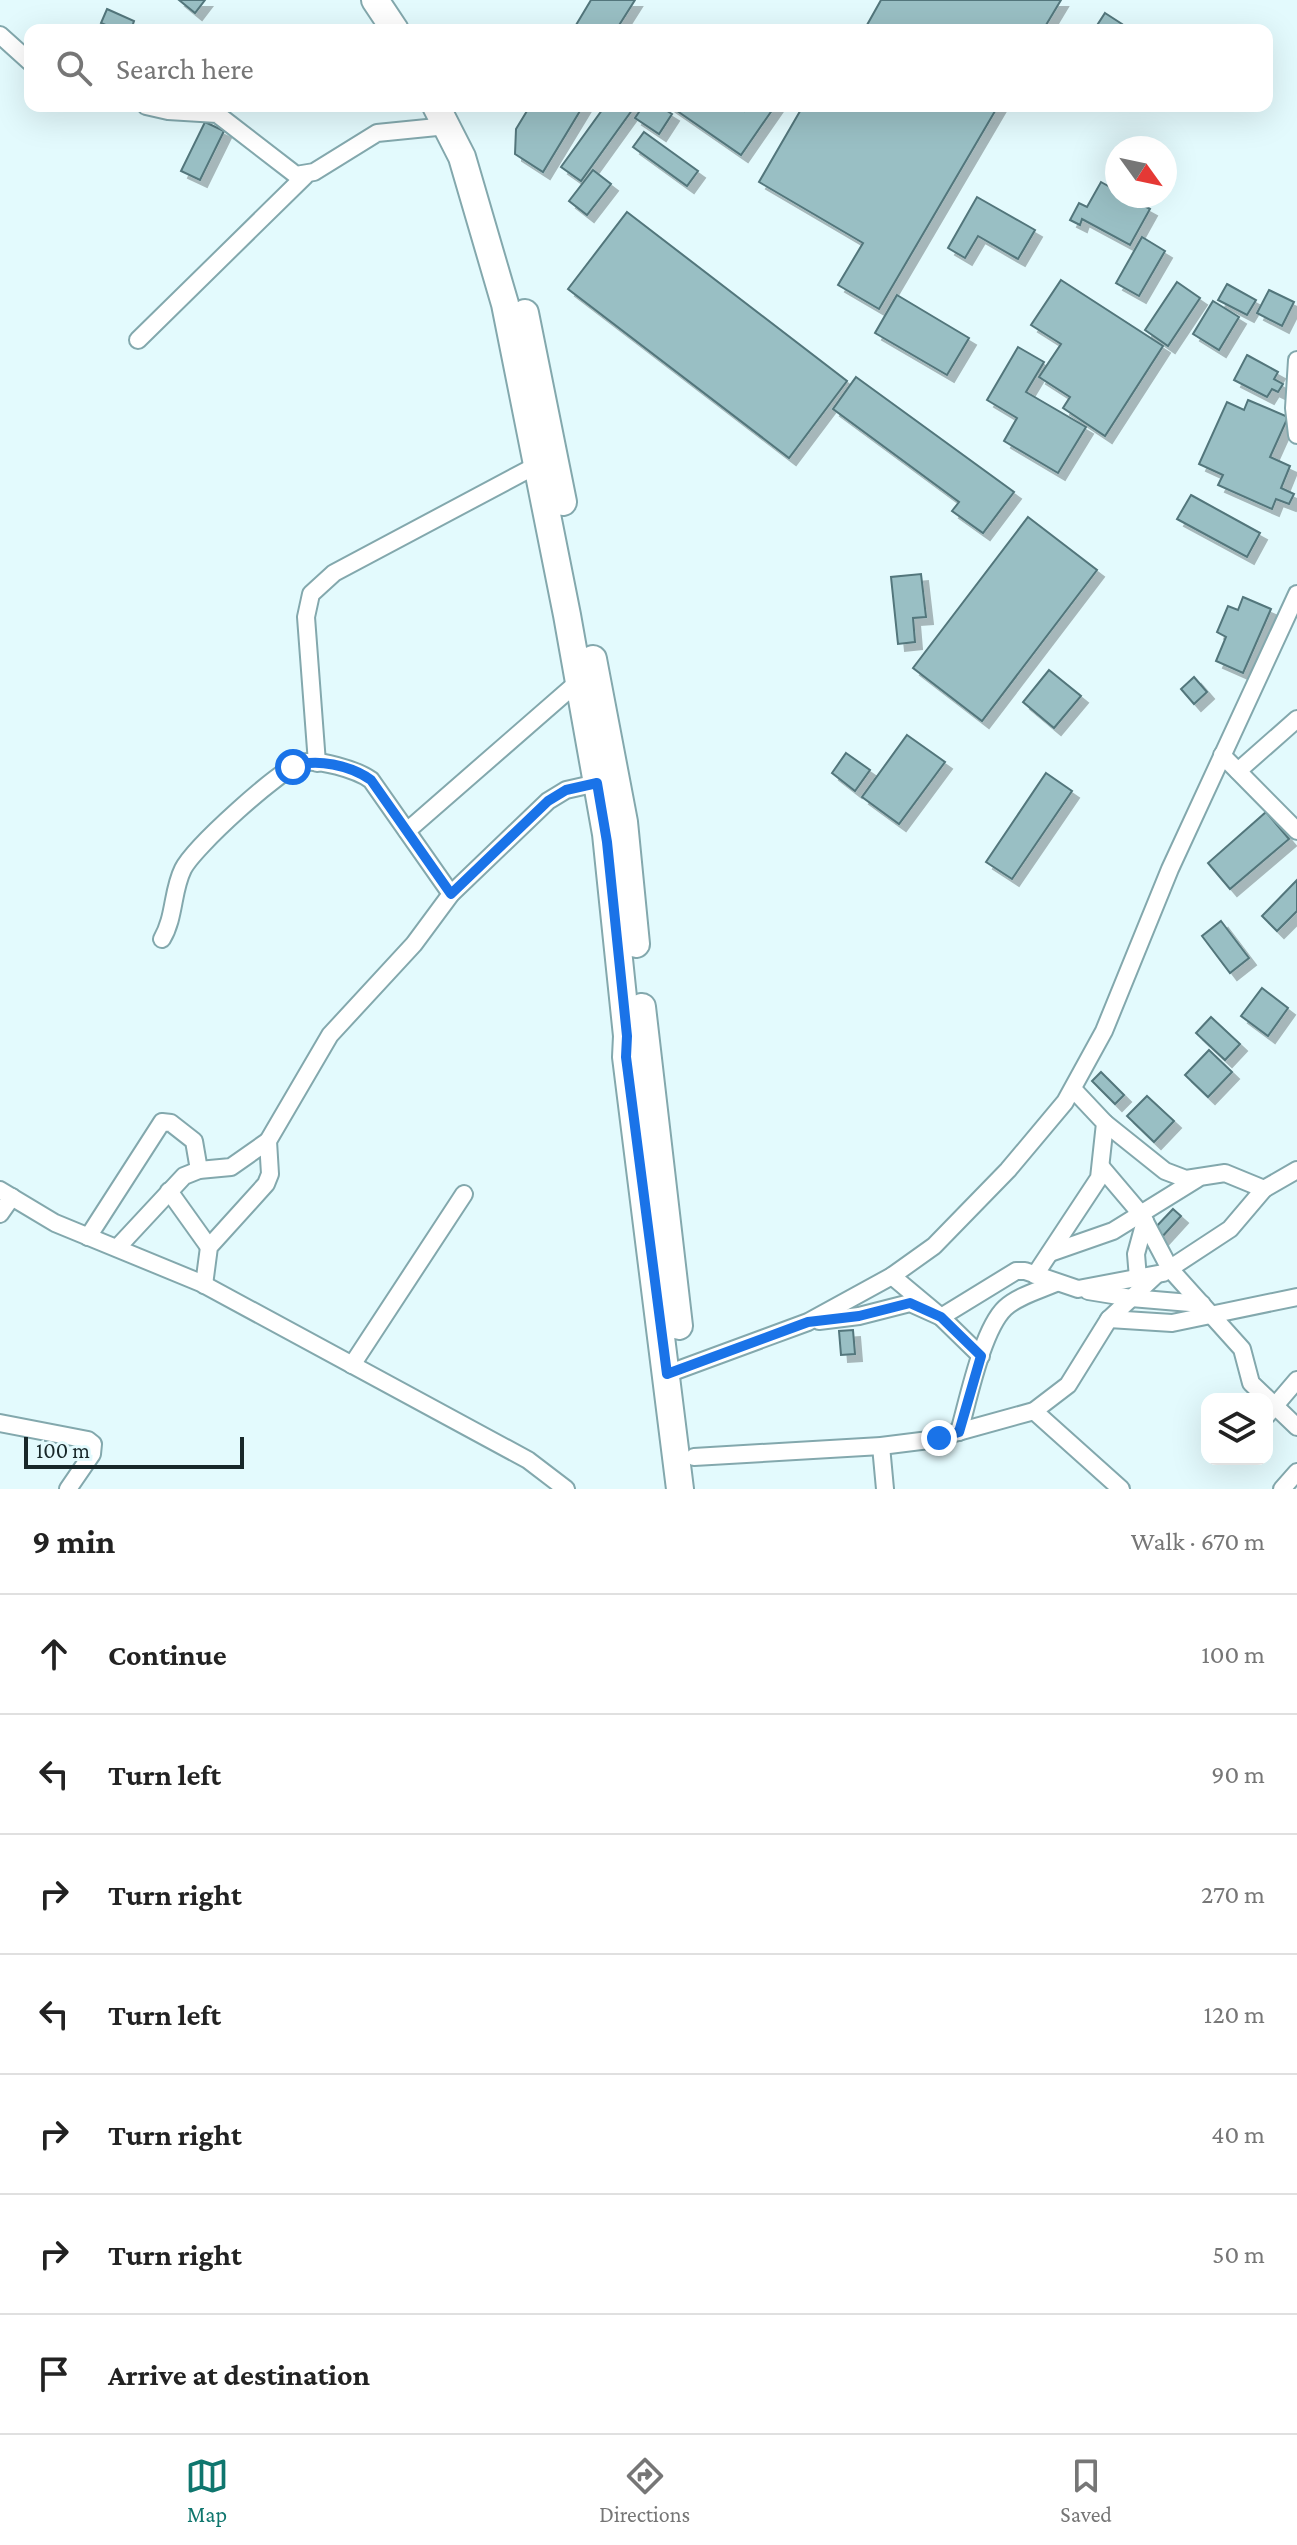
<!DOCTYPE html>
<html lang="en">
<head>
<meta charset="utf-8">
<style>
  :root { --surface:#fff; --page:#f2f2f2; --text:#222; --muted:#767676; --line:#e0e0e0; --accent:#0f766e }
  body { margin:0; font-family:"Crimson Pro",serif; background:var(--page); color:var(--text) }
  .controls { position:absolute; right:24px; bottom:24px; display:grid; overflow:hidden; border-radius:16px; box-shadow:0 8px 32px #0002 }
  .controls button { width:72px; height:72px; display:grid; place-items:center; padding:0; border:0; border-bottom:2px solid var(--line); background:var(--surface); color:var(--text); font:40px sans-serif }
  .compass { position:absolute; left:1105px; top:136px; width:72px; height:72px; border-radius:50%; background:var(--surface); box-shadow:0 8px 32px #0002; rotate:123deg }
  .scale { position:absolute; left:24px; bottom:20px; width:220px; box-sizing:border-box; padding-left:8px; border:4px solid #182729; border-top:0; font-size:22px; line-height:28px; white-space:nowrap; color:#182729; -webkit-text-stroke:6px #e3fafd; paint-order:stroke }
  .stop { position:absolute; width:24px; height:24px; margin:-18px; border:6px solid #1a73e8; border-radius:50%; background:#fff }
  .stop.end { background:#1a73e8; border-color:#fff; box-shadow:0 2px 8px #0008 }
  .list { margin:0; padding:0; list-style:none }
  h2 { display:flex; justify-content:space-between; align-items:center; height:104px; margin:0; padding:0 32px; font-size:34px }
  h2 small { font-size:26px; font-weight:400; color:var(--muted) }
  .list li { display:grid; grid-template-columns:52px 1fr auto; gap:24px; align-items:center; box-sizing:border-box; height:120px; padding:0 32px; border-top:2px solid var(--line) }
  .list b { display:block; font-size:30px; white-space:nowrap }
  .list em { font-size:26px; font-style:normal; color:var(--muted) }
  .icon { flex:none; width:44px; height:44px; fill:none; stroke:currentColor; stroke-width:2; stroke-linecap:round; stroke-linejoin:round }
  .map { position:relative; flex:none; width:1297px; height:1489px; overflow:hidden }
  .search { position:absolute; background:var(--surface); box-shadow:0 8px 32px #0002; left:24px; right:24px; top:24px; height:88px; display:flex; align-items:center; gap:20px; box-sizing:border-box; padding:0 28px; border-radius:16px; color:var(--muted); font-size:30px }
  .sheet { height:944px; background:var(--surface) }
  nav { display:flex; justify-content:space-around; align-items:center; box-sizing:border-box; height:112px; border-top:2px solid var(--line); background:var(--surface); font-size:22px; color:var(--muted) }
  nav a { display:grid; justify-items:center; gap:4px }
  nav .on { color:var(--accent) }
  .map>svg:first-child { display:block }
</style>
</head>
<body>
<div class="map">
<svg width="1297" height="1489" viewBox="0 0 1297 1489">
  <defs>
    <filter id="shadow"><feDropShadow dx="7" dy="7" stdDeviation="0" flood-color="#0004"/></filter>
  </defs>
  <rect width="100%" height="100%" fill="#e3fafd"/>
  <g fill="#99bfc4" stroke="#52767b" stroke-width="2" filter="url(#shadow)">
    <path d="M 179,0 L 205,0 L 195,13 Z"/>
    <path d="M 591,0 L 635,0 L 616,30 L 573,30 Z"/>
    <path d="M 881,0 L 1061,0 L 1043,30 L 875,30 L 867,25 Z"/>
    <path d="M 107,9 L 134,21 L 131,30 L 117,30 L 101,23 Z"/>
    <path d="M 1105,13 L 1122,24 L 1118,30 L 1094,30 Z"/>
    <path d="M 530,106 L 583,106 L 543,172 L 515,154 L 516,129 Z"/>
    <path d="M 605,106 L 635,106 L 581,181 L 561,167 Z"/>
    <path d="M 643,106 L 659,106 L 672,114 L 659,134 L 635,118 Z"/>
    <path d="M 670,106 L 737,106 L 744,111 L 748,106 L 775,106 L 741,155 Z"/>
    <path d="M 803,106 L 998,106 L 879,309 L 838,285 L 863,243 L 759,182 Z"/>
    <path d="M 205,122 L 224,131 L 200,180 L 181,171 Z"/>
    <path d="M 644,132 L 698,171 L 687,186 L 633,147 Z"/>
    <path d="M 593,170 L 611,184 L 587,215 L 569,201 Z"/>
    <path d="M 1101,182 L 1117,191 L 1117,196 L 1126,196 L 1150,209 L 1130,245 L 1082,219 L 1080,225 L 1070,220 L 1079,203 L 1087,207 Z"/>
    <path d="M 977,197 L 1035,230 L 1018,259 L 978,236 L 965,258 L 948,248 Z"/>
    <path d="M 627,212 L 847,381 L 789,458 L 568,289 Z"/>
    <path d="M 1142,237 L 1165,251 L 1139,296 L 1116,283 Z"/>
    <path d="M 1061,280 L 1163,346 L 1105,436 L 1063,408 L 1070,397 L 1039,377 L 1061,344 L 1031,325 Z"/>
    <path d="M 1177,282 L 1200,298 L 1168,346 L 1145,330 Z"/>
    <path d="M 1227,284 L 1256,300 L 1247,315 L 1218,300 Z"/>
    <path d="M 1269,290 L 1294,302 L 1282,326 L 1257,313 Z"/>
    <path d="M 897,295 L 969,338 L 947,375 L 875,333 Z"/>
    <path d="M 1213,301 L 1239,317 L 1219,350 L 1193,334 Z"/>
    <path d="M 1018,347 L 1044,362 L 1026,392 L 1086,427 L 1058,473 L 1004,441 L 1017,418 L 987,400 Z"/>
    <path d="M 1247,355 L 1278,372 L 1274,379 L 1283,384 L 1278,392 L 1272,389 L 1267,397 L 1234,380 Z"/>
    <path d="M 856,377 L 1014,492 L 983,533 L 952,511 L 959,502 L 833,409 Z"/>
    <path d="M 1248,400 L 1288,417 L 1270,457 L 1290,466 L 1281,488 L 1294,494 L 1289,504 L 1276,499 L 1272,509 L 1218,485 L 1223,475 L 1199,464 L 1227,402 L 1244,410 Z"/>
    <path d="M 1191,495 L 1260,533 L 1247,557 L 1177,519 Z"/>
    <path d="M 1028,517 L 1097,570 L 982,721 L 913,668 Z"/>
    <path d="M 921,574 L 926,617 L 913,618 L 915,642 L 898,644 L 891,577 Z"/>
    <path d="M 1243,597 L 1271,609 L 1243,673 L 1216,661 L 1226,637 L 1217,632 L 1228,606 L 1238,610 Z"/>
    <path d="M 1049,670 L 1081,696 L 1054,728 L 1023,702 Z"/>
    <path d="M 1194,677 L 1207,692 L 1194,704 L 1181,689 Z"/>
    <path d="M 907,735 L 945,762 L 899,824 L 862,797 Z"/>
    <path d="M 846,753 L 870,770 L 855,791 L 832,773 Z"/>
    <path d="M 1046,773 L 1072,791 L 1012,879 L 986,862 Z"/>
    <path d="M 1266,812 L 1289,839 L 1230,889 L 1208,863 Z"/>
    <path d="M 1297,880 L 1297,911 L 1277,931 L 1262,916 Z"/>
    <path d="M 1221,921 L 1249,958 L 1230,973 L 1202,936 Z"/>
    <path d="M 1262,988 L 1288,1008 L 1268,1036 L 1241,1016 Z"/>
    <path d="M 1211,1017 L 1240,1044 L 1225,1060 L 1196,1033 Z"/>
    <path d="M 1209,1050 L 1232,1072 L 1208,1097 L 1185,1075 Z"/>
    <path d="M 1101,1072 L 1124,1095 L 1115,1104 L 1092,1081 Z"/>
    <path d="M 1147,1096 L 1174,1121 L 1154,1142 L 1127,1116 Z"/>
    <path d="M 1173,1209 L 1181,1216 L 1161,1238 L 1153,1230 Z"/>
    <path d="M 853,1330 L 855,1354 L 841,1355 L 839,1331 Z"/>
  </g>
  <g fill="none" stroke-linecap="round" stroke-linejoin="round">
    <defs>
      <g id="street">
        <path d="M 0,35 L 30,62"/>
        <path d="M 146,106 L 168,111 L 217,114 L 296,175 L 314,172 L 377,133 L 447,126"/>
        <path d="M 138,340 L 305,176"/>
        <path d="M 1297,360 L 1294,408 L 1297,435"/>
        <path d="M 1222,755 L 1297,831"/>
        <path d="M 317,763 L 306,617 L 311,594 L 334,573 L 537,465"/>
        <path d="M 1238,771 L 1297,719"/>
        <path d="M 407,831 L 579,681"/>
        <path d="M 162,939 C 175,917 172,891 183,869 C 194,847 279,770 301,763 C 318,758 357,770 371,780 L 451,894"/>
        <path d="M 1105,1123 L 1165,1171 L 1186,1179 L 1225,1173 L 1264,1189"/>
        <path d="M 1102,1168 L 1141,1214 L 1170,1269 L 1242,1349 L 1251,1383 L 1297,1427"/>
        <path d="M 0,1190 L 55,1223 L 201,1283 L 528,1460 L 566,1489"/>
        <path d="M 169,1191 L 209,1247"/>
        <path d="M 0,1214 L 12,1197"/>
        <path d="M 88,1237 L 162,1122 L 171,1123 L 194,1141 L 199,1170"/>
        <path d="M 117,1248 L 184,1176 L 199,1170 L 231,1167 L 268,1141"/>
        <path d="M 1050,1253 L 1113,1231 L 1197,1179"/>
        <path d="M 1035,1275 L 1099,1178 L 1105,1123 L 1073,1089"/>
        <path d="M 892,1276 L 941,1317 L 981,1356"/>
        <path d="M 1138,1278 L 1136,1254 L 1145,1221"/>
        <path d="M 204,1285 L 209,1247 L 266,1184 L 270,1174 L 268,1141 L 330,1035 L 414,944 L 451,894 L 548,801 L 566,790 L 597,783"/>
        <path d="M 1088,1291 L 1131,1298 L 1202,1304"/>
        <path d="M 1109,1319 L 1172,1323 L 1297,1297"/>
        <path d="M 819,1321 L 859,1316 L 910,1303 L 941,1317 L 1016,1271 L 1025,1271 L 1078,1289 L 1163,1273 L 1230,1229 L 1264,1189 L 1297,1170"/>
        <path d="M 352,1365 L 464,1194"/>
        <path d="M 667,1374 L 808,1322 L 892,1276 L 934,1246 L 1008,1170 L 1065,1102 L 1104,1031 L 1170,869 L 1297,594"/>
        <path d="M 1034,1411 L 1121,1489"/>
        <path d="M 1267,1415 L 1297,1380"/>
        <path d="M 0,1423 L 88,1440 L 93,1444 L 92,1454 L 68,1489"/>
        <path d="M 959,1432 C 968,1401 982,1330 1005,1308 C 1018,1296 1040,1290 1056,1283"/>
        <path d="M 881,1446 L 885,1489"/>
        <path d="M 694,1457 L 881,1446 L 929,1440 L 1034,1411 L 1068,1385 L 1109,1319 L 1155,1276"/>
        <path d="M 1282,1489 L 1297,1472"/>
      </g>
      <g id="primary">
        <path d="M 375,0 L 395,30"/>
        <path d="M 436,106 L 462,157 L 505,304 L 567,615 L 606,834 L 627,1036 L 626,1057 L 680,1489"/>
        <path d="M 525,313 L 563,502"/>
        <path d="M 593,659 L 624,822 L 636,944"/>
        <path d="M 642,1007 L 679,1326"/>
      </g>
    </defs>
    <use href="#street" stroke="#83a8ad" stroke-width="20"/>
    <use href="#primary" stroke="#83a8ad" stroke-width="30"/>
    <use href="#street" stroke="#fff" stroke-width="16"/>
    <use href="#primary" stroke="#fff" stroke-width="26"/>
  </g>
  <g fill="none" stroke-linecap="round" stroke-linejoin="round">
    <path stroke="#1a73e8" stroke-width="10" d="M 293,767 C 315,757 352,766 371,780 L 451,894 L 548,801 L 566,790 L 597,783 L 607,842 L 627,1036 L 626,1057 L 667,1374 L 808,1322 L 859,1316 L 910,1303 L 941,1317 L 981,1356 L 959,1432 L 939,1438"/>
  </g>
</svg>
<div class="controls">
<button><svg class="icon" aria-label="layers" viewBox="0 0 24 24"><path d="M12 4l9 5-9 5-9-5zM3 14l9 5 9-5"/></svg></button>
</div>
<svg class="compass" viewBox="-18 -18 36 36"><path d="M0-13l5 13h-10z" fill="#e53935"/><path d="M0 13l5-13h-10z" fill="#767676"/></svg>
<div class="scale">100 m</div>
<div class="stop" style="left:293px;top:767px"></div>
<div class="stop end" style="left:939px;top:1438px"></div>
<div class="search"><svg class="icon" aria-label="search" viewBox="0 0 24 24"><circle cx="10" cy="10" r="6"/><path d="M15 15l6 6"/></svg>Search here</div>
</div>
<section class="sheet">
<h2>9 min<small>Walk · 670 m</small></h2>
<ul class="list">
<li><svg class="icon" aria-label="ahead" viewBox="0 0 24 24"><path d="M12 20V5M6 11l6-6 6 6"/></svg><div><b>Continue</b></div><em>100 m</em></li>
<li><svg class="icon" aria-label="left" viewBox="0 0 24 24"><path d="M17 20v-9H6M10 6l-5 5 5 5"/></svg><div><b>Turn left</b></div><em>90 m</em></li>
<li><svg class="icon" aria-label="right" viewBox="0 0 24 24"><path d="M7 20v-9h11M14 6l5 5-5 5"/></svg><div><b>Turn right</b></div><em>270 m</em></li>
<li><svg class="icon" aria-label="left" viewBox="0 0 24 24"><path d="M17 20v-9H6M10 6l-5 5 5 5"/></svg><div><b>Turn left</b></div><em>120 m</em></li>
<li><svg class="icon" aria-label="right" viewBox="0 0 24 24"><path d="M7 20v-9h11M14 6l5 5-5 5"/></svg><div><b>Turn right</b></div><em>40 m</em></li>
<li><svg class="icon" aria-label="right" viewBox="0 0 24 24"><path d="M7 20v-9h11M14 6l5 5-5 5"/></svg><div><b>Turn right</b></div><em>50 m</em></li>
<li><svg class="icon" aria-label="arrive" viewBox="0 0 24 24"><path d="M6 21V4h12l-3 4 3 4H6"/></svg><div><b>Arrive at destination</b></div></li>
</ul>
</section>
<nav>
<a class="on"><svg class="icon" aria-label="map" viewBox="0 0 24 24"><path d="M3 6l6-2 6 2 6-2v14l-6 2-6-2-6 2zM9 4v14M15 6v14"/></svg>Map</a>
<a><svg class="icon" aria-label="directions" viewBox="0 0 24 24"><path d="M12 3l9 9-9 9-9-9zM9 14v-3h6M13 9l2 2-2 2"/></svg>Directions</a>
<a><svg class="icon" aria-label="saved" viewBox="0 0 24 24"><path d="M7 4h10v16l-5-4-5 4z"/></svg>Saved</a>
</nav>
</body>
</html>
